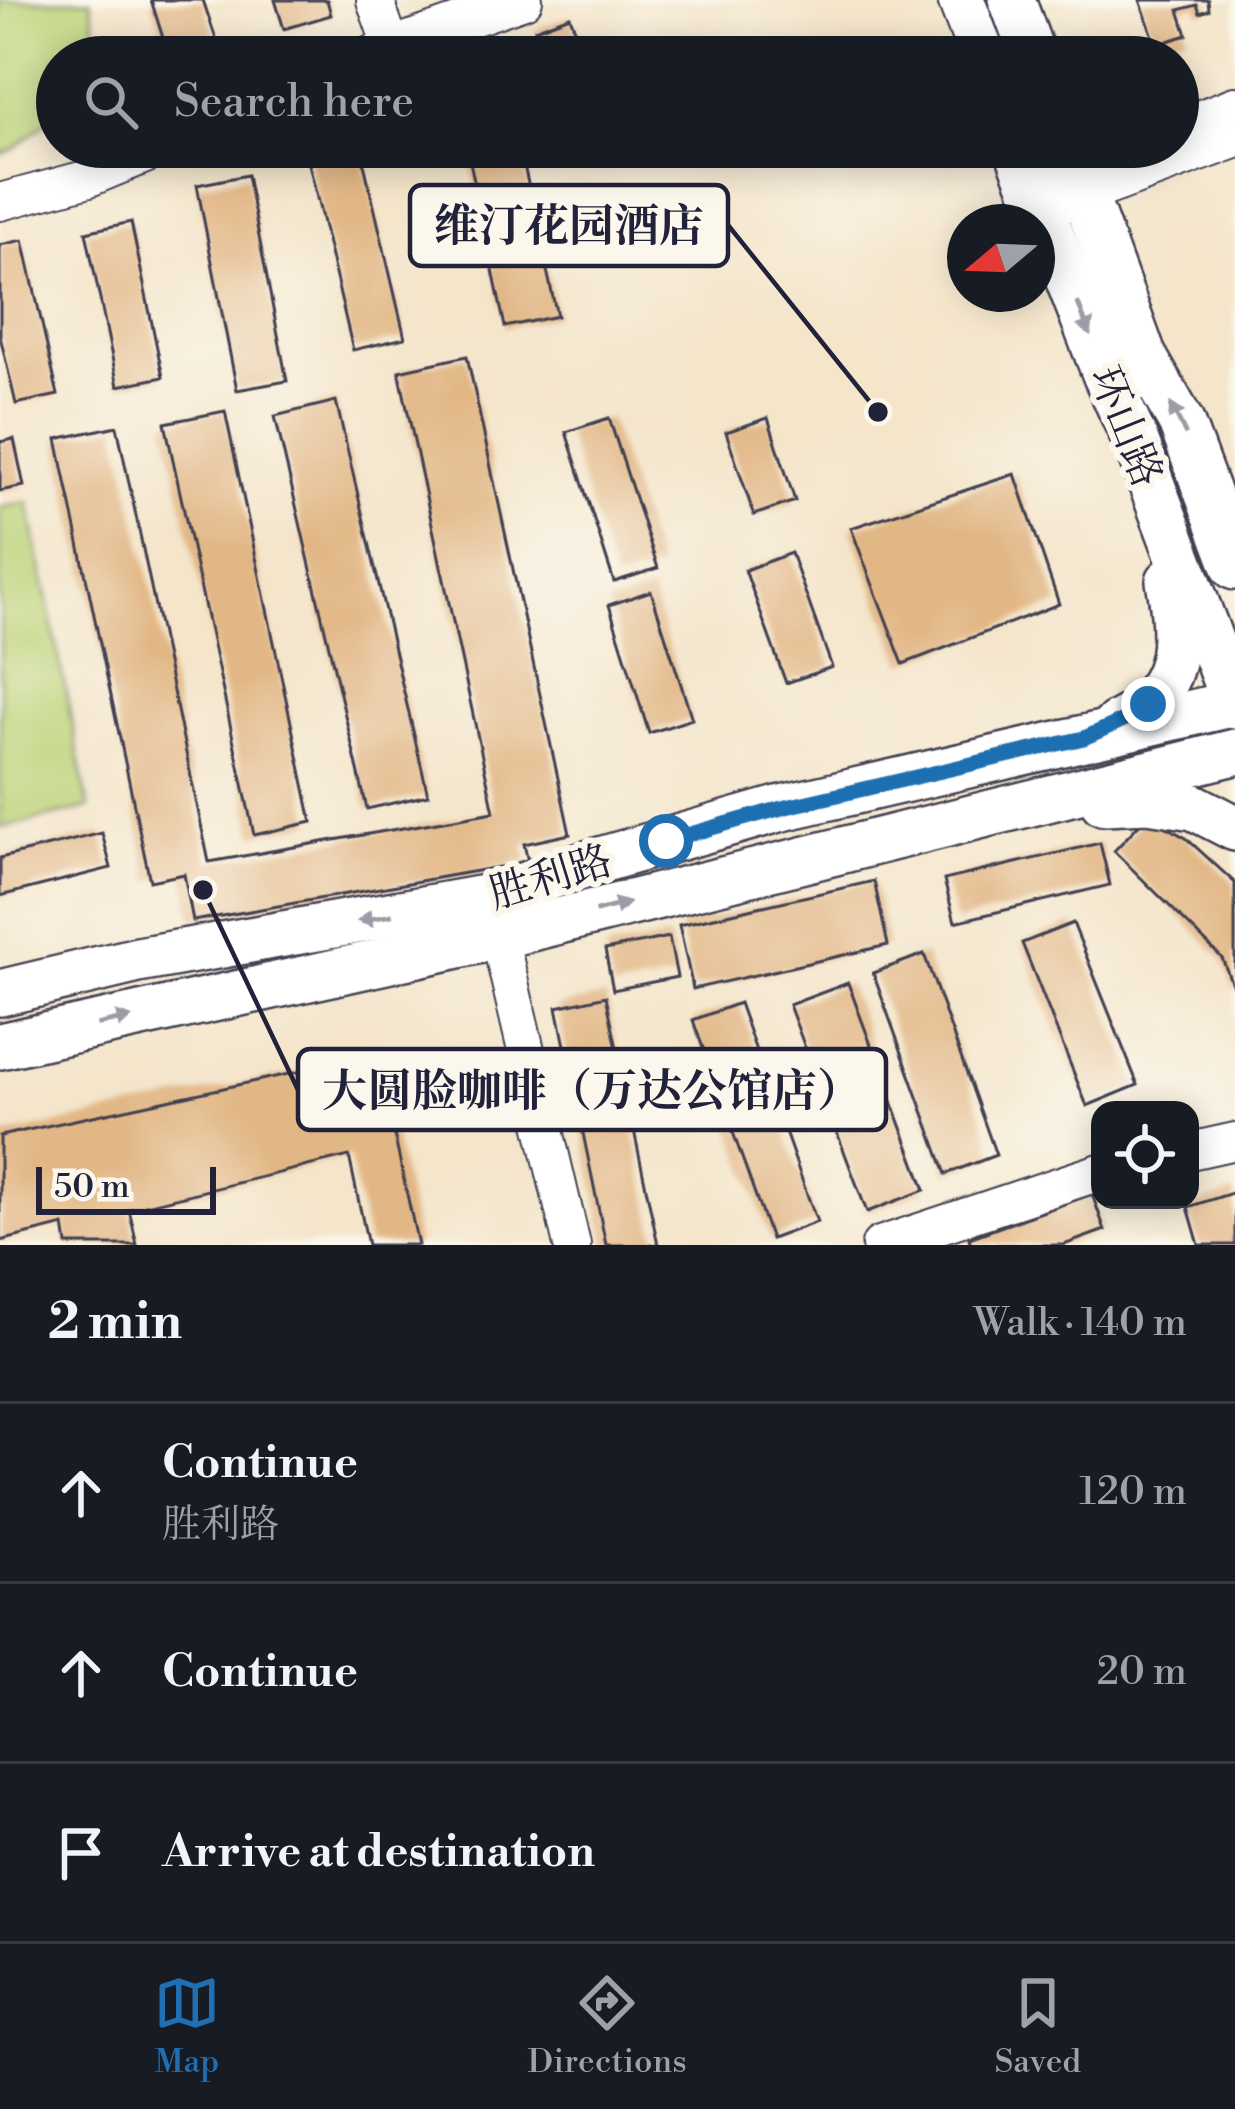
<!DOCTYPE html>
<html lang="en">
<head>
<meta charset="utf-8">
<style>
  :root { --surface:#171b24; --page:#20242c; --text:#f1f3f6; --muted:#9ea1a6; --line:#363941; --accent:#1f6fb2 }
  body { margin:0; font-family:"Libre Bodoni","Noto Serif SC",serif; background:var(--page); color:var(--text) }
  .controls { position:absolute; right:36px; bottom:36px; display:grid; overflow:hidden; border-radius:24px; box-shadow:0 6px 30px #0003 }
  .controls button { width:108px; height:108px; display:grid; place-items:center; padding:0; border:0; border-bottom:3px solid var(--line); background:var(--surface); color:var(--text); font:60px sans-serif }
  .compass { position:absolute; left:947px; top:204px; width:108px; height:108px; border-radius:50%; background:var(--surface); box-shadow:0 6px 30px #0003; rotate:251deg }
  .scale { position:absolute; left:36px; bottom:30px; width:180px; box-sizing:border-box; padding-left:12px; border:6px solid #22223b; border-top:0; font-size:33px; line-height:42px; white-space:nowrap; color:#22223b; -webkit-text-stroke:9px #fbf7ec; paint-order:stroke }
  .stop { position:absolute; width:36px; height:36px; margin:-27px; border:9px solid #1f6fb2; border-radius:50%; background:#fff }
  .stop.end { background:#1f6fb2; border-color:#fff; box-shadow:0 3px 12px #0008 }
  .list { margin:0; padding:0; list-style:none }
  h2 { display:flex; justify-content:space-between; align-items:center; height:156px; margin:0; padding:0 48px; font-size:51px }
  h2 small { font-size:39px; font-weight:400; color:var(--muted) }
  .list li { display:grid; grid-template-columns:78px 1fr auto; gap:36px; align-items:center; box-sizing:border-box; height:180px; padding:0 48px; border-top:3px solid var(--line) }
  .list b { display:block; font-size:45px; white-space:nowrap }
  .list p { margin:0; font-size:39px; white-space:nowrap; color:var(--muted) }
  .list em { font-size:39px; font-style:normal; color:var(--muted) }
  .icon { flex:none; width:66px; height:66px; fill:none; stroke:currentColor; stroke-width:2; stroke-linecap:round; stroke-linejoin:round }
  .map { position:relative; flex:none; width:1235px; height:1245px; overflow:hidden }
  .search { position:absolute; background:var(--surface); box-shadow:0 6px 30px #0003; left:36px; right:36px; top:36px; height:132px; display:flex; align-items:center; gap:30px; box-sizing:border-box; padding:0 42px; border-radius:66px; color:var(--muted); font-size:45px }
  .sheet { height:696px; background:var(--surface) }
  nav { display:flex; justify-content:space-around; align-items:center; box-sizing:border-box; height:168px; border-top:3px solid var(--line); background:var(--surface); font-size:33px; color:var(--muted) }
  nav a { display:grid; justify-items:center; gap:6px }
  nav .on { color:var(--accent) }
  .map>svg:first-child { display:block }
</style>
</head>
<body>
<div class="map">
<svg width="1235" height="1245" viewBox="0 0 1235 1245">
  <rect width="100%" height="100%" fill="#fbf7ec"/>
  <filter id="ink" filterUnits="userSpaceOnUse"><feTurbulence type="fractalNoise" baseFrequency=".00833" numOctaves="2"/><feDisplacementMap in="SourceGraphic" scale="24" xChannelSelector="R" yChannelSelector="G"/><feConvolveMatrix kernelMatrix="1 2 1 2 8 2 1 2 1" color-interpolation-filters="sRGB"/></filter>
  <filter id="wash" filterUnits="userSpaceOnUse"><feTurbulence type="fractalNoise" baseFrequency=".004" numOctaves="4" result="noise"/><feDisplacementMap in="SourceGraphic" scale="48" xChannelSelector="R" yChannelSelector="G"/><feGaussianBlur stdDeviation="2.7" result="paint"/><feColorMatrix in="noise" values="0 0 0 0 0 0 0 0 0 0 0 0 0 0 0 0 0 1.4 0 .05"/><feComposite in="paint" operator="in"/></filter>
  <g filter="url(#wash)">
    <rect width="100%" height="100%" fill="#f4e5cb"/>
    <g fill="#bcd378" stroke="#6f7a5a" stroke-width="3">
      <path d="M 0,0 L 91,0 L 97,38 L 89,57 L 57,57 L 57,113 L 14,149 L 0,155 Z"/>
      <path d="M 28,502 L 89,808 L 0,828 L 0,508 Z"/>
    </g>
    <g id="blocks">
      <g fill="#e2b786">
        <path d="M 151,0 L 203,0 L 222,57 L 169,57 Z"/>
        <path d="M 275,0 L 327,0 L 331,15 L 284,29 Z"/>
        <path d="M 1140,0 L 1208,0 L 1209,10 L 1200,13 L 1197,5 L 1179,10 L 1187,35 L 1156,45 Z"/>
        <path d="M 570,16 L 585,57 L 545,57 L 535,29 Z"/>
        <path d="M 305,147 L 360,147 L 405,338 L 353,350 Z"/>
        <path d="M 515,147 L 520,147 L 557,316 L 505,327 L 469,157 Z"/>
        <path d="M 247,175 L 287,381 L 237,390 L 197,185 Z"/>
        <path d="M 131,222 L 163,377 L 118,386 L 86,232 Z"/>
        <path d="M 23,240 L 58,395 L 16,404 L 0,336 L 0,245 Z"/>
        <path d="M 467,356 L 570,834 L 524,844 L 528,862 L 193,921 L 184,874 L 150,881 L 57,439 L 117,426 L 209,862 L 494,812 L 399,371 Z"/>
        <path d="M 336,401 L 428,795 L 367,809 L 275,416 Z"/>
        <path d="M 225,411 L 312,822 L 254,835 L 165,423 Z"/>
        <path d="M 609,418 L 658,568 L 614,582 L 566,432 Z"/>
        <path d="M 768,418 L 795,501 L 754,515 L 726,432 Z"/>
        <path d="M 14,439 L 24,486 L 0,491 L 0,442 Z"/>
        <path d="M 1015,474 L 1059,604 L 903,664 L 851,528 Z"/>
        <path d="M 791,553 L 832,667 L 786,683 L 745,570 Z"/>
        <path d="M 651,591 L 692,719 L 649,733 L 609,605 Z"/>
        <path d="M 1147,816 L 1186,838 L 1235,883 L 1235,992 L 1222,958 L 1114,851 Z"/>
        <path d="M 102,833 L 111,868 L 0,896 L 0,858 Z"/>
        <path d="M 1100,843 L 1110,885 L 955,922 L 944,880 Z"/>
        <path d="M 874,881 L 888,945 L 693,989 L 679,925 Z"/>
        <path d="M 1073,923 L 1138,1085 L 1087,1106 L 1022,943 Z"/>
        <path d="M 669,937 L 677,977 L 613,990 L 605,950 Z"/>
        <path d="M 924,954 L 996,1155 L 946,1174 L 873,973 Z"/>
        <path d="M 848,983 L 925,1190 L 867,1212 L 789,1005 Z"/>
        <path d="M 606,996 L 658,1245 L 606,1245 L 557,1007 Z"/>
        <path d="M 739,1003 L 817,1222 L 771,1239 L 693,1020 Z"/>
        <path d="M 377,1055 L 418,1245 L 368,1245 L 349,1156 L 129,1209 L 137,1245 L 67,1245 L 64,1225 L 0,1241 L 0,1136 Z"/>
        <path d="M 1235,1192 L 1235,1245 L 1199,1245 L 1188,1207 Z"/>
        <path d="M 1092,1194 L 1105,1230 L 1064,1245 L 971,1245 L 969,1238 Z"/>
      </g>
    </g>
  </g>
  <g filter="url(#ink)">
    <use href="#blocks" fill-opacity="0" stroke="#423f51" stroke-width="3"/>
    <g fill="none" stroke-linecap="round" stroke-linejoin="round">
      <defs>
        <g id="minor">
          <path d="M 375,0 L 391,46"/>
          <path d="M 367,57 L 391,46 L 524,0"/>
          <path d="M 1178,127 L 1235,105"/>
          <path d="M 1030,181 L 1125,147"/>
          <path d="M 0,202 L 89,178 L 164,147"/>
          <path d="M 1064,203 L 1235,140"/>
          <path d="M 499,936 L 572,1245"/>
          <path d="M 1190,1151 L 1235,1141"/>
          <path d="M 880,1245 L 1100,1172"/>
        </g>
        <g id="major">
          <path d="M 961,0 L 983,57"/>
          <path d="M 1012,0 L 1033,57"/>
          <path d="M 1017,147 L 1106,376 L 1135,440 L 1235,706"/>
          <path d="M 1067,147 L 1143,355 L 1181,422 L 1235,567"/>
          <path d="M 1117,724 C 1181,693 1181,643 1169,581"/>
          <path d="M 1103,802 L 1148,800 L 1194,807 L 1235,828"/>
          <path d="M 0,993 L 138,960 L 490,897 L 590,863 L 782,808 L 1235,703"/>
          <path d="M 0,1046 L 499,936 L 1235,752"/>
        </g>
      </defs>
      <use href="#minor" stroke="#423f51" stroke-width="40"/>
      <use href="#major" stroke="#423f51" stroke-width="50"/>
      <use href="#minor" stroke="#fff" stroke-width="36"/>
      <use href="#major" stroke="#fff" stroke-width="45"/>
    </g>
    <defs><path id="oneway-solid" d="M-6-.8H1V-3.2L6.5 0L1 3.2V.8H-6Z" transform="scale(3)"/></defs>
    <g fill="#9c9ca7">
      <use href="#oneway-solid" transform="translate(1084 319) rotate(69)"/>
      <use href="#oneway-solid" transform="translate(1178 419) rotate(-116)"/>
      <use href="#oneway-solid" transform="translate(612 907) rotate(-14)"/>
      <use href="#oneway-solid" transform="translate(375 918) rotate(170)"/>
      <use href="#oneway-solid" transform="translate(114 1021) rotate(-12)"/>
    </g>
  </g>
  <g fill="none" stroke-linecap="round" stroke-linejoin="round" filter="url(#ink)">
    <path stroke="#1f6fb2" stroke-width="15" d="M 666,841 L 782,808 L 1084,738 L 1124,720 L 1148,704"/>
  </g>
  <g text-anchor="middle" stroke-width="12" stroke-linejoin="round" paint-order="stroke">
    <g font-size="42" fill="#22223b" stroke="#fbf7ec">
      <text transform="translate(1127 426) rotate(68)" y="15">环山路</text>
      <text transform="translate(550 876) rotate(-17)" y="15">胜利路</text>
    </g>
  </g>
  <path fill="none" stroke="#22223b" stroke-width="4.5" d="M878 412L728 225M203 890L298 1090"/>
  <g fill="#22223b" stroke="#fbf7ec" stroke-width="4.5">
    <circle cx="878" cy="412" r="12"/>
    <circle cx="203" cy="890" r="12"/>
  </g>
  <g fill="#fbf7ec" stroke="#22223b" stroke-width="4.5">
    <rect x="410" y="185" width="318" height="81" rx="12"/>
    <rect x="298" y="1049" width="588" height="81" rx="12"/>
  </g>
  <g font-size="45" text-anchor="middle" font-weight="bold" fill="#22223b">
    <text x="569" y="241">维汀花园酒店</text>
    <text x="592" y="1106">大圆脸咖啡（万达公馆店）</text>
  </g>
</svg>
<div class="controls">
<button><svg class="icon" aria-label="locate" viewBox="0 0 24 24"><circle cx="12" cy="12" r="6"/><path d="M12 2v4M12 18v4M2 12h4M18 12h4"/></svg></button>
</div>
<svg class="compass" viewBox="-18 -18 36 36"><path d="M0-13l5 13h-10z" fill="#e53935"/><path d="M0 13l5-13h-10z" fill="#9ea1a6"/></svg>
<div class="scale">50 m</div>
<div class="stop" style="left:666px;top:841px"></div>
<div class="stop end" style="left:1148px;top:704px"></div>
<div class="search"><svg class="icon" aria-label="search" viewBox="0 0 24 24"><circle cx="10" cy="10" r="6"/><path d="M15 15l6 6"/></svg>Search here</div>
</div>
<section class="sheet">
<h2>2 min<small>Walk · 140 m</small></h2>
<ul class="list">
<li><svg class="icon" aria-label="ahead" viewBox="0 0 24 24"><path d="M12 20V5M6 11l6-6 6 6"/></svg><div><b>Continue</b><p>胜利路</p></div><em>120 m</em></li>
<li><svg class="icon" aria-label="ahead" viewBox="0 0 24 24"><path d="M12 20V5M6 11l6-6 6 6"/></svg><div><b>Continue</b></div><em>20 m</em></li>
<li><svg class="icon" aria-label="arrive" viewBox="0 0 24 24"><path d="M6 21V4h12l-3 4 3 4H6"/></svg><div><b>Arrive at destination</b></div></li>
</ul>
</section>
<nav>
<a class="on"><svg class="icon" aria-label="map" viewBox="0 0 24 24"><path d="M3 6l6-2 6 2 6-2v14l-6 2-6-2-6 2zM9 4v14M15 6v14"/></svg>Map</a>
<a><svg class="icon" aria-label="directions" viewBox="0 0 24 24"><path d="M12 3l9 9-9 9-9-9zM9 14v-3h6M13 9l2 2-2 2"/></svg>Directions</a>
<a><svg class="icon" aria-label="saved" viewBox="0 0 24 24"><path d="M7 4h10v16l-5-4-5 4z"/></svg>Saved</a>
</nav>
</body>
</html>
